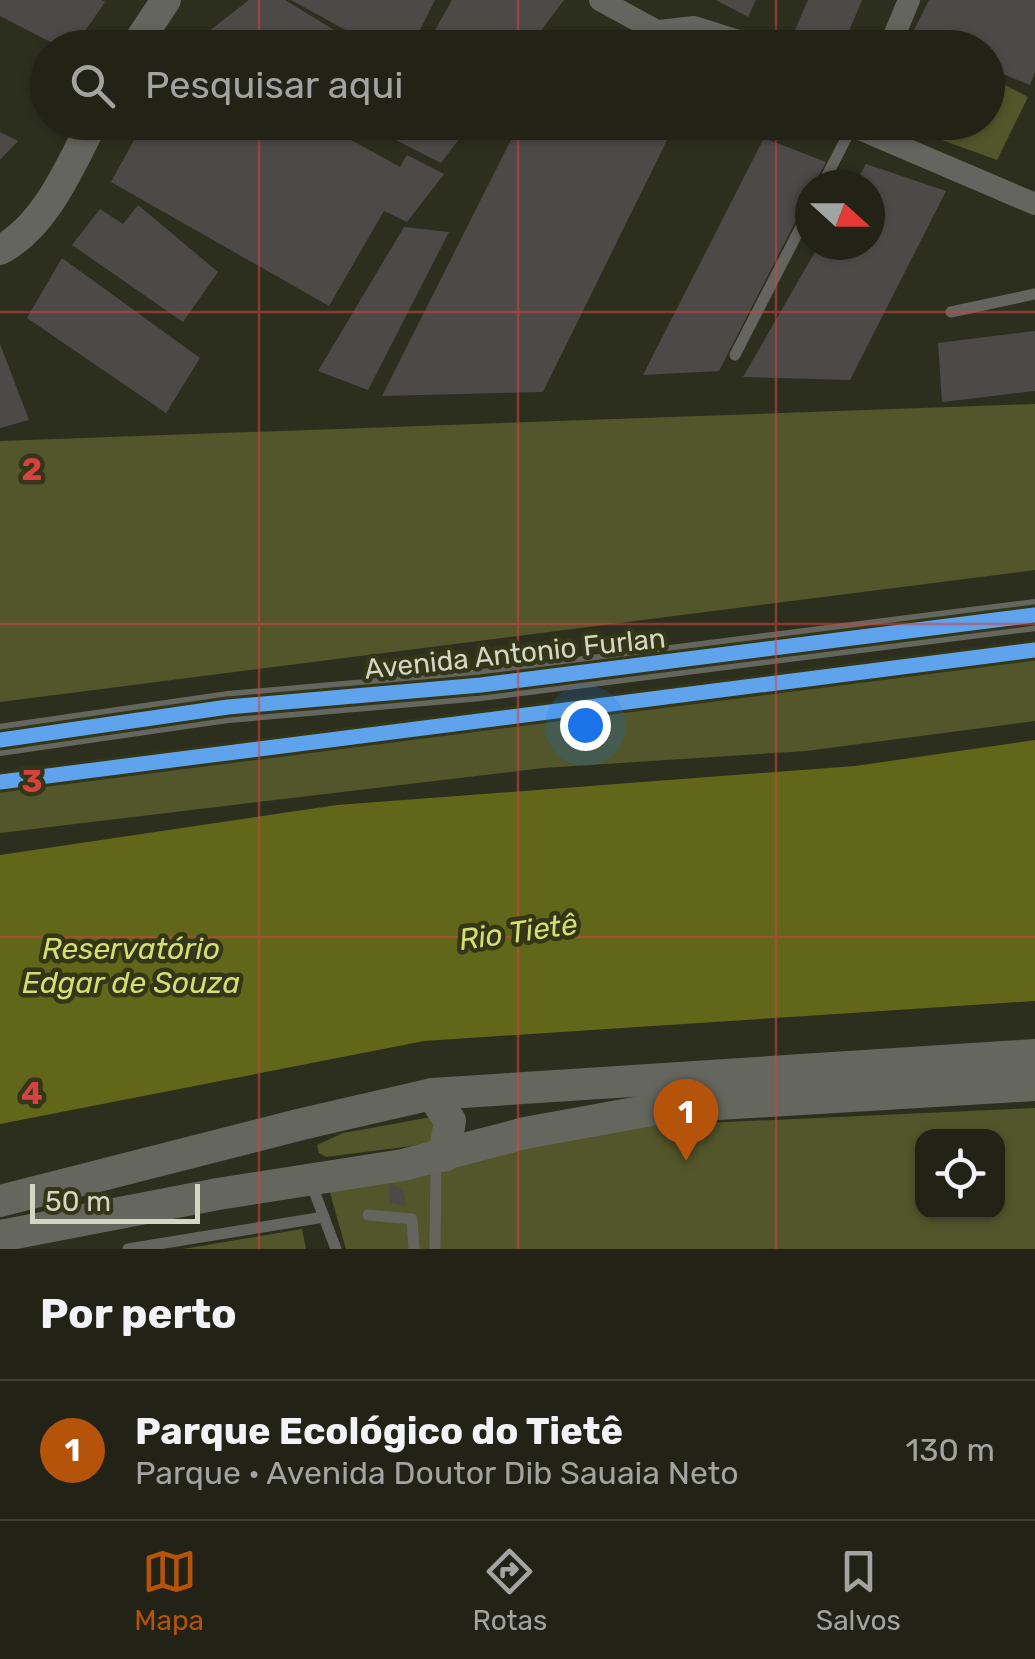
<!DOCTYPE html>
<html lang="pt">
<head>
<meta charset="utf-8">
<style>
  :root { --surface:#222316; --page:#2e2f23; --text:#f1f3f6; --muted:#a2a4a1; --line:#3f4035; --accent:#b45309 }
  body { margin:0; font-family:Rubik,sans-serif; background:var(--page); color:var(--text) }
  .controls { position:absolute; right:30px; bottom:30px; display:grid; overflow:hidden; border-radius:20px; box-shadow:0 2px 8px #0004 }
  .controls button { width:90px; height:90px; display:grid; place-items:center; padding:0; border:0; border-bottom:2px solid var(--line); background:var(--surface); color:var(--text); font:50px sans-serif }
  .compass { position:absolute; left:795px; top:170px; width:90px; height:90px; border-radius:50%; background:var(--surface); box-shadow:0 2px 8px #0004; rotate:111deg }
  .scale { position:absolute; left:30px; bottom:25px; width:170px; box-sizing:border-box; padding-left:10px; border:5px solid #d4d6c4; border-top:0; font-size:28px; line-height:35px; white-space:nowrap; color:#d4d6c4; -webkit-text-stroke:8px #333617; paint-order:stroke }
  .you { position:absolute; left:585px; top:725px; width:35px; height:35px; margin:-25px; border:8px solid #fff; border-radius:50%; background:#1a73e8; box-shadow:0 0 0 15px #1a73e833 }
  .badge { display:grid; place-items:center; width:65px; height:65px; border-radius:50%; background:var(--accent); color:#fff; font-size:32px; font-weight:700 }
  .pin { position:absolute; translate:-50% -82px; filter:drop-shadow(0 2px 5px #0008) }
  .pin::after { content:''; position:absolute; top:52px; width:35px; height:30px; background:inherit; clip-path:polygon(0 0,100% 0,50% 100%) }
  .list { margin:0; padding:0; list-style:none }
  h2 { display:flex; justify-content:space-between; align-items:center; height:130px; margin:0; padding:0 40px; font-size:42px }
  h2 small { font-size:32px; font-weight:400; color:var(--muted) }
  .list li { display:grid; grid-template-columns:65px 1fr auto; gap:30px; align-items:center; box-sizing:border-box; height:140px; padding:0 40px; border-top:2px solid var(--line) }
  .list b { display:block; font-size:38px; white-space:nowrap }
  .list p { margin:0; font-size:32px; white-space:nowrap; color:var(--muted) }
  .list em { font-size:32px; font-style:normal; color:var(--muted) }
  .icon { flex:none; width:55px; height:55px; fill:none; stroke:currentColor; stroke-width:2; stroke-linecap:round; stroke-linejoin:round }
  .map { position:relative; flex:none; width:1035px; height:1249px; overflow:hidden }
  .search { position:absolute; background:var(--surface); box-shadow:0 2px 8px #0004; left:30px; right:30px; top:30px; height:110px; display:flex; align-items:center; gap:25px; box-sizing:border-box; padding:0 35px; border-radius:55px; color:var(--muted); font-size:38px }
  .sheet { height:270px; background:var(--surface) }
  nav { display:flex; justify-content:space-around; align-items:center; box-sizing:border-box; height:140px; border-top:2px solid var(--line); background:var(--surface); font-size:28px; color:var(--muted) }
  nav a { display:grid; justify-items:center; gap:5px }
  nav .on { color:var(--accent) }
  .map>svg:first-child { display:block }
</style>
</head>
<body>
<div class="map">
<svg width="1035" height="1249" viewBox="0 0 1035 1249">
  <rect width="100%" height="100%" fill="#2d2f1e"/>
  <g fill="#52562a" fill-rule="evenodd">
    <path d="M 988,76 L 1028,97 L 997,160 L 895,123 L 988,122 Z"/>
    <path d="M 1035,404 L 1035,570 L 0,702 L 0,441 Z"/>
    <path d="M 1035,643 L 1035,721 L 806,751 L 543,768 L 0,833 L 0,780 Z"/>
    <path d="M 1035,1108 L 1035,1249 L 346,1249 L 328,1186 L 618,1127 ZM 922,1136 L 998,1136 L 998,1212 L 922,1212 Z"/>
    <path d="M 437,1116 L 435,1143 L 326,1157 L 319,1153 L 317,1145 L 343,1133 Z"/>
    <path d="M 302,1229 L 306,1249 L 183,1249 Z"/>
  </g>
  <path fill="#616619" d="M 1035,740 L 1035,1001 L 424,1041 L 0,1124 L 0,855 L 337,805 L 855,766 Z"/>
  <g fill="#4c4947">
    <path d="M 0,0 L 101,0 L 105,2 L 73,48 L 62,48 L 0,16 Z"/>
    <path d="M 249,0 L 285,0 L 364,48 L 209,48 L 196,41 Z"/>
    <path d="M 291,0 L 435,0 L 411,48 L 378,48 Z"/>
    <path d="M 452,0 L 564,0 L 528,48 L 425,48 Z"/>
    <path d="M 716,0 L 756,0 L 748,17 Z"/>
    <path d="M 808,0 L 862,0 L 842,48 L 791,39 Z"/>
    <path d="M 929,0 L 1035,0 L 1035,72 L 1030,85 L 988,68 L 988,48 L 934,48 L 910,38 Z"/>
    <path d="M 144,122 L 319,122 L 400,167 L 407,155 L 444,174 L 407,222 L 384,211 L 329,306 L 111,182 Z"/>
    <path d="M 382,122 L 472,122 L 441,163 L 378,131 Z"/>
    <path d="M 520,122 L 653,122 L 671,132 L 543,392 L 382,396 Z"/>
    <path d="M 0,132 L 18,141 L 0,160 Z"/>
    <path d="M 764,138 L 826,162 L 814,185 L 810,185 L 810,193 L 719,371 L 643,375 Z"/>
    <path d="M 866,164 L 946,191 L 850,380 L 743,377 L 819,245 L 870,245 L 870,185 L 854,185 Z"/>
    <path d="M 138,205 L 218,272 L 183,322 L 72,245 L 100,209 L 123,224 Z"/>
    <path d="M 404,227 L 449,232 L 368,390 L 318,371 Z"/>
    <path d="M 62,258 L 200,358 L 166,413 L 27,318 Z"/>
    <path d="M 1035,331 L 1035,391 L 942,402 L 938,343 Z"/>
    <path d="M 0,344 L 29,420 L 0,428 Z"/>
    <path d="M 389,1182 L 403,1190 L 406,1206 L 390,1203 Z"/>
  </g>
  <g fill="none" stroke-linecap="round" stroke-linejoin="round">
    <g stroke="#64655f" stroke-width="11">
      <path d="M 822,185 L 852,127"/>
      <path d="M 951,312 L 1035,294"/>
      <path d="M 735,355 L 810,209"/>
      <path d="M 311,1183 L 336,1249"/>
      <path d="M 368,1215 L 412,1219 L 414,1249"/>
      <path d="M 128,1249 L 324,1217"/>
      <path d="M 435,1249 L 436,1161"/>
    </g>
    <g stroke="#64655f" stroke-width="22">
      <path d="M 600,0 L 688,48"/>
      <path d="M 659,31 L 694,27 L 761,48"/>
      <path d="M 889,48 L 909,0"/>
      <path d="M 843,122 L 1035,204"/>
    </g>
    <g stroke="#64655f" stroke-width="30">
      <path d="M 134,48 L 166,0"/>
      <path d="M 0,250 C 46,226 70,166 93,122"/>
    </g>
    <g stroke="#65665e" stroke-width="32">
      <path d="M 0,740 L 228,707 L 481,685 L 1035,615"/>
      <path d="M 432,1094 L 450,1121 L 444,1156"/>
      <path d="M 0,1201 L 302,1124 L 432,1094 L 1035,1055"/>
      <path d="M 0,1236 L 218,1194 L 403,1165 L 525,1133 L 668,1107 L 1035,1085"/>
    </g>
    <defs>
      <g id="cycleway">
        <path d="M 0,740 L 228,707 L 481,685 L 1035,615"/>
        <path d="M 0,782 L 1035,650"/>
      </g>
    </defs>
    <use href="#cycleway" stroke="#333617" stroke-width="21"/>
    <use href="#cycleway" stroke="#60a3ed" stroke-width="15"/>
  </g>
  <path fill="none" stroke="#d6423f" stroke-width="2.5" stroke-opacity="0.55" d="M 259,0 L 259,48M 518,0 L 518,48M 776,0 L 776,48M 259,122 L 259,1249M 518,122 L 518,1249M 776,122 L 776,1249M 0,312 L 1035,312M 0,624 L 1035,624M 0,937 L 1035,937"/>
  <g text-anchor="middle" stroke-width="9" stroke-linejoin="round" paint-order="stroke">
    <g font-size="28" fill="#d4d6c4" stroke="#333617">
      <text transform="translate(515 653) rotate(-6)" y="10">Avenida Antonio Furlan</text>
    </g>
    <g font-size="30" font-style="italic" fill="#d6de73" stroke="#333617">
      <text transform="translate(518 932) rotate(-8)" y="10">Rio Tietê</text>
      <text x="131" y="959">Reservatório<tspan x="131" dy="34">Edgar de Souza</tspan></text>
    </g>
  </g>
  <g font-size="32" text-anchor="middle" font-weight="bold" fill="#d6423f" stroke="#333617" stroke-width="9" stroke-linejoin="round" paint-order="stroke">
    <text x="32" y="480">2</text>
    <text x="32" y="792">3</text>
    <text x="32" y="1104">4</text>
  </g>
</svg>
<div class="controls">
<button><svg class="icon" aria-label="locate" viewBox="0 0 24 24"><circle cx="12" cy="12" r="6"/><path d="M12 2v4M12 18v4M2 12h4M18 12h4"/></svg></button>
</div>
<svg class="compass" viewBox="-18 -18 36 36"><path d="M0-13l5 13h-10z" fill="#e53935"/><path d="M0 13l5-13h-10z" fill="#a2a4a1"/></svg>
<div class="scale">50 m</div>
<div class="you"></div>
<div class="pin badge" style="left:686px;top:1161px">1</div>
<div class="search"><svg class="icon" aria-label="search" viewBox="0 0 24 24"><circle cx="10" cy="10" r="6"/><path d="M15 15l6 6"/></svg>Pesquisar aqui</div>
</div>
<section class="sheet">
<h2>Por perto<small></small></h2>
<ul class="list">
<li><span class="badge">1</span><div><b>Parque Ecológico do Tietê</b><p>Parque · Avenida Doutor Dib Sauaia Neto</p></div><em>130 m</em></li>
</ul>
</section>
<nav>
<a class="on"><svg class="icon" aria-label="map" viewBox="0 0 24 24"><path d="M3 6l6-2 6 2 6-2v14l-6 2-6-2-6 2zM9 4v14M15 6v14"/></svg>Mapa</a>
<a><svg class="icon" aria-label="directions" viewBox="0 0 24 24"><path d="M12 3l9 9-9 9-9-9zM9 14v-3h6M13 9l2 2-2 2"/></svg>Rotas</a>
<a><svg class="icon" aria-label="saved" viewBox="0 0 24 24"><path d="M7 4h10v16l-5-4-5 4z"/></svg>Salvos</a>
</nav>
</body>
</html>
